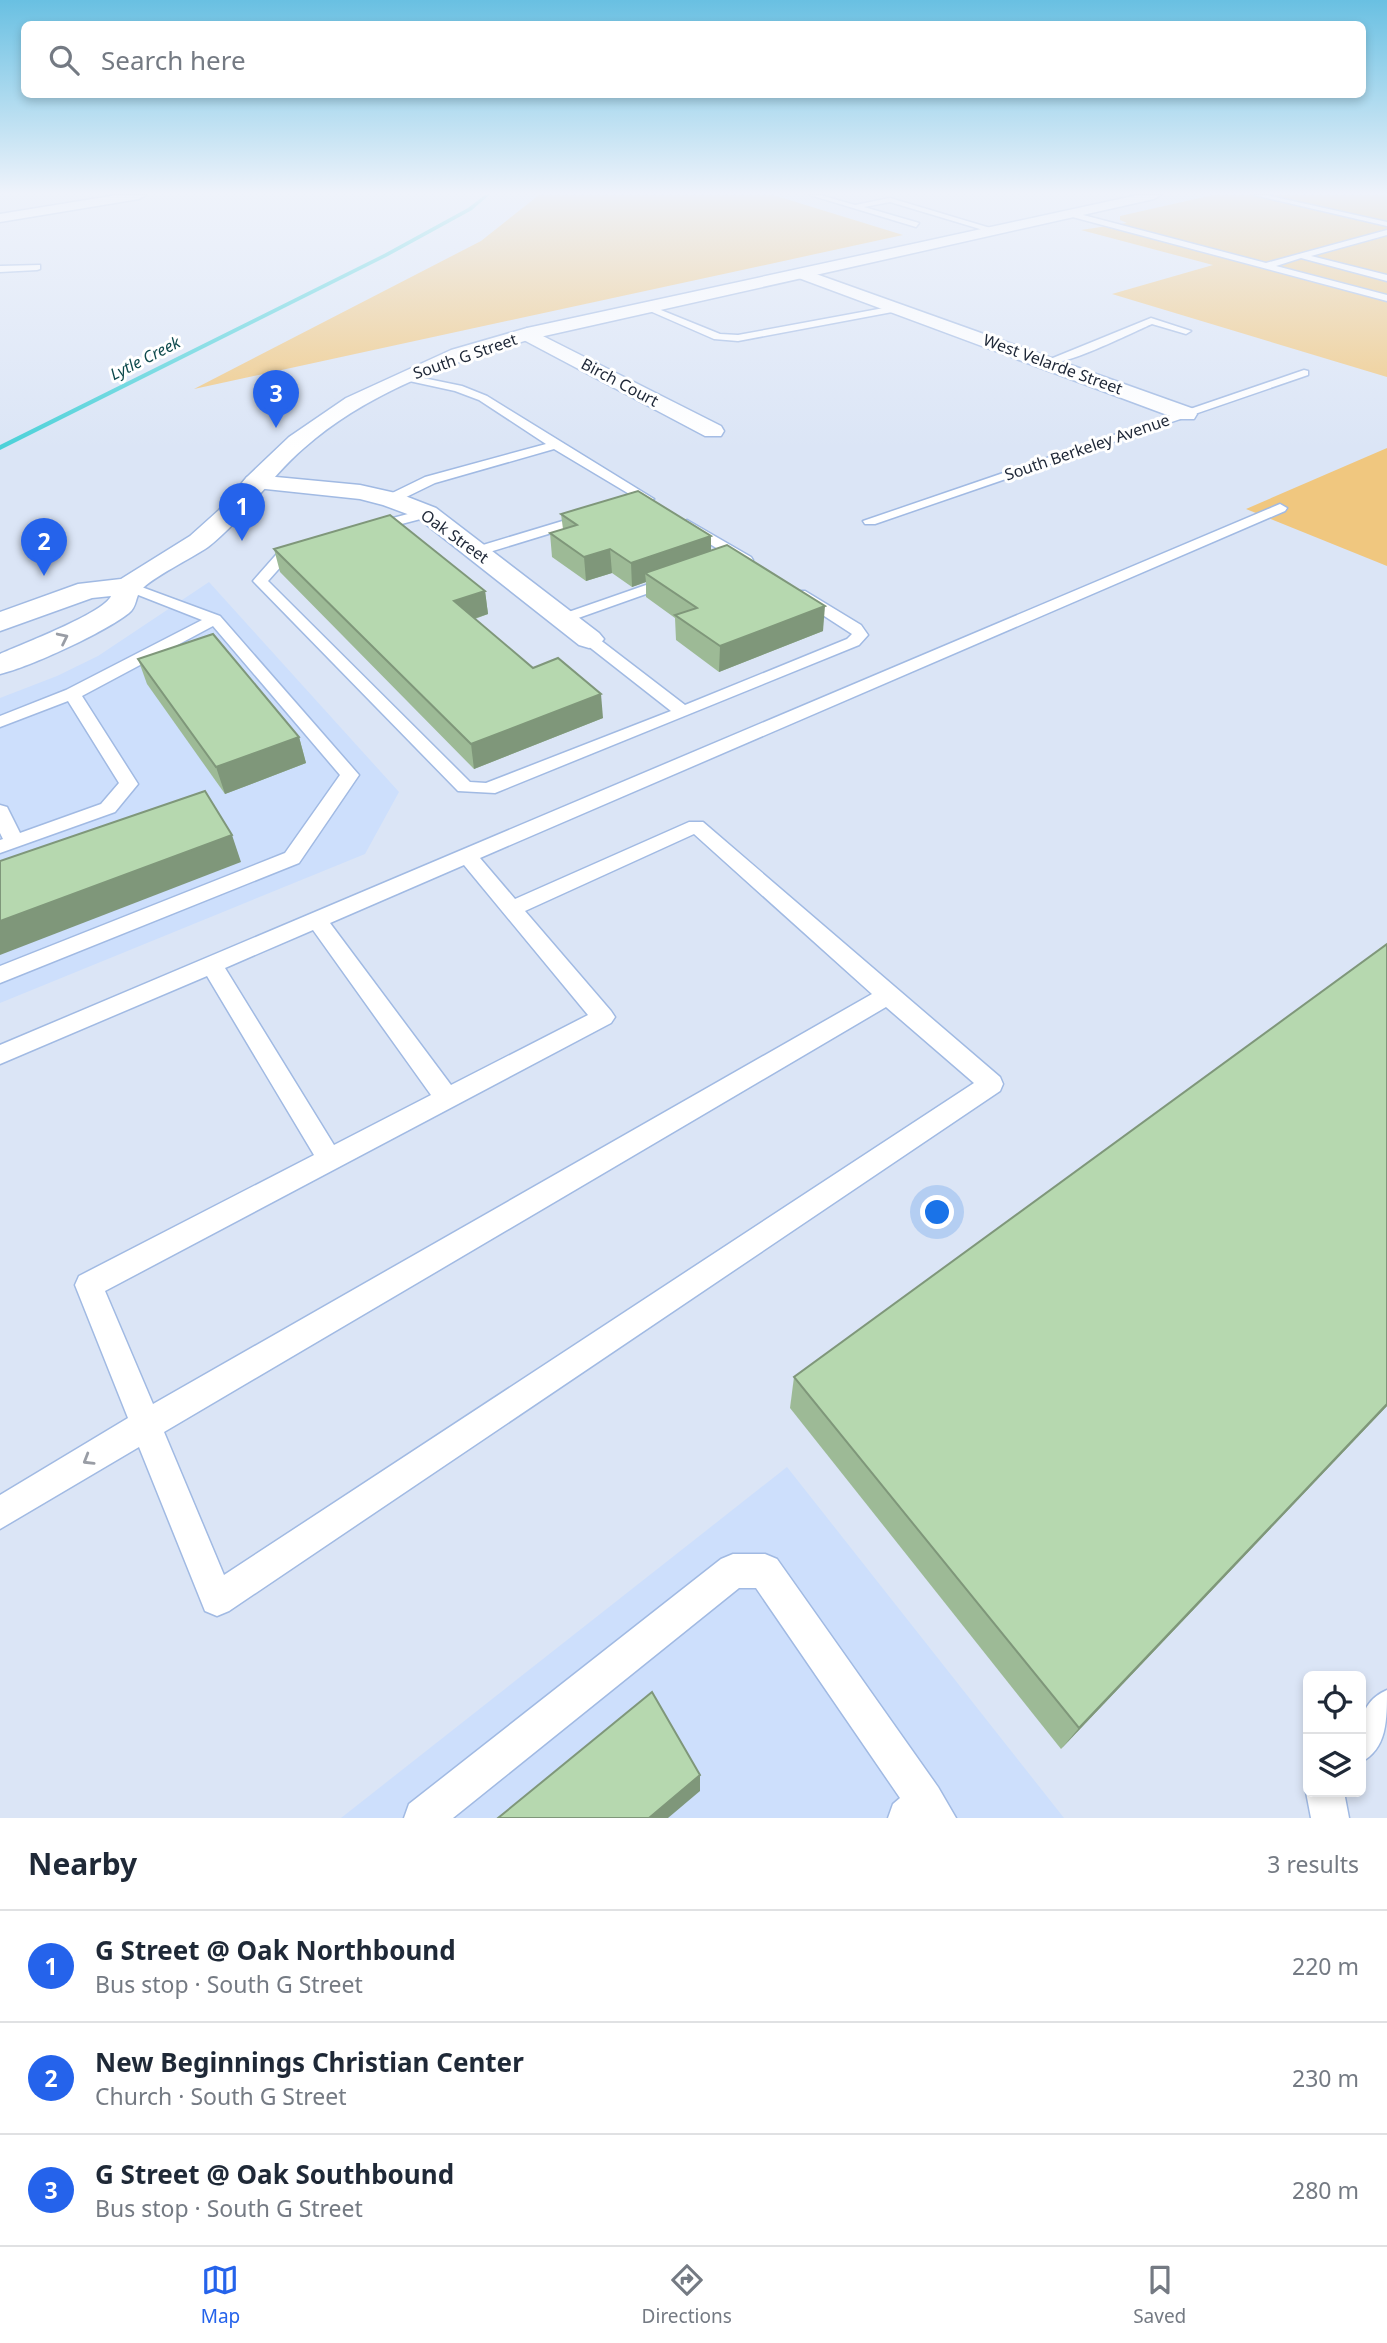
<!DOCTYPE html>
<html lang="en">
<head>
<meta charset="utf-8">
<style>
  :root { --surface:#fff; --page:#f6f6f7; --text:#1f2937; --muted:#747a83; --line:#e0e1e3; --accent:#2563eb }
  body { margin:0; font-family:"Noto Sans",sans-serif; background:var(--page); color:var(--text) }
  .controls { position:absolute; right:21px; bottom:21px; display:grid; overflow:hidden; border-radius:10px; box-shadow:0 4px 10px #0003 }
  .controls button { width:63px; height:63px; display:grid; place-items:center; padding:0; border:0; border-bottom:2px solid var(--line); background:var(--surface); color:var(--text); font:35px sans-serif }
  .you { position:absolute; left:938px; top:1213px; width:24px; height:24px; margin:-18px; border:5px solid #fff; border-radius:50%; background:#1a73e8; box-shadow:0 0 0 10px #1a73e833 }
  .badge { display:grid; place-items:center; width:46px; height:46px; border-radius:50%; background:var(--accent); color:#fff; font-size:23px; font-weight:700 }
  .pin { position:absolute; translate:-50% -58px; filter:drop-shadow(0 2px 4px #0008) }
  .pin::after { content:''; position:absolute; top:37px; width:24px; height:21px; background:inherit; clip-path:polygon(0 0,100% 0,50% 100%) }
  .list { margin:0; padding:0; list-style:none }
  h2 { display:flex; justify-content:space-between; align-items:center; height:91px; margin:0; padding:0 28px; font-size:30px }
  h2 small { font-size:23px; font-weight:400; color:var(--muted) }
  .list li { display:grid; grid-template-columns:46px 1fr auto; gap:21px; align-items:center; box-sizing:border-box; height:112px; padding:0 28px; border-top:2px solid var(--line) }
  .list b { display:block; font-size:26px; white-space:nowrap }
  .list p { margin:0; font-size:23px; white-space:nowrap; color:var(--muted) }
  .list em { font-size:23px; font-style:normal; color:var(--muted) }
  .icon { flex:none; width:38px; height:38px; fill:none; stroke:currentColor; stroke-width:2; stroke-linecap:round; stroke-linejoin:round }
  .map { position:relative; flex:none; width:1387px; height:1818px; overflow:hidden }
  .search { position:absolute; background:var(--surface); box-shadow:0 4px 10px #0003; left:21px; right:21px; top:21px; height:77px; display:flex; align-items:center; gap:18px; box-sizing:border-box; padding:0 24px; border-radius:10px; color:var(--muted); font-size:26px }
  .sheet { height:427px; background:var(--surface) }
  nav { display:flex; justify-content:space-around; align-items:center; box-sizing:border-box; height:98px; border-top:2px solid var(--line); background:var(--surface); font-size:19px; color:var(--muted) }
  nav a { display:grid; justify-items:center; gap:4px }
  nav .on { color:var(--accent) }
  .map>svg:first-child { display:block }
</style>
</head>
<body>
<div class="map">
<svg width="1387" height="1818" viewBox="0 0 1387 1818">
  <rect width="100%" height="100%" fill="#dbe5f6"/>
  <g fill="#cddffc">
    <path d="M 209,582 L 399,792 L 365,854 L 0,1003 L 0,698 L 57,676 L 98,656 Z"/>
    <path d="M 787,1467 L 1064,1818 L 341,1818 Z"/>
  </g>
  <g fill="#f0c77f">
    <path d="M 539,195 L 773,195 L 903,235 L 194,389 L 481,241 Z"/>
    <path d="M 1213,195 L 1387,195 L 1387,377 L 1112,294 L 1213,265 L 1081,230 L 1127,223 L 1120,220 L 1120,216 Z"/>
    <path d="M 1387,448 L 1387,566 L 1246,509 Z"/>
  </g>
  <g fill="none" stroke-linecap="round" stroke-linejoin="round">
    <path fill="#4ad1d8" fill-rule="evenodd" d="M 485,195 L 489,195 L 472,210 L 388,256 L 0,450 L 0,445 L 384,254 L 468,208 Z"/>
    <defs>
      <g id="lane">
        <path d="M 810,195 L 820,195 L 855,205 L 890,198 L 997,230 L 990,232 L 890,202 L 864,207 L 919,223 L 916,227 Z"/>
        <path d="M 1254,195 L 1266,195 L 1387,222 L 1387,226 Z"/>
        <path d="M 1068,211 L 1266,263 L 1387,230 L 1387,235 L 1311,256 L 1387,275 L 1387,281 L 1301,258 L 1276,266 L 1387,295 L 1387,301 L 1065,215 Z"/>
        <path d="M 40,265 L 40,269 L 37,270 L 0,272 L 0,266 Z"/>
        <path d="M 900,305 L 905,308 L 903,310 L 738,341 L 714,339 L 643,308 L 651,306 L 720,334 L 738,335 Z"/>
        <path d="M 1151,318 L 1191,331 L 1186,334 L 1152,324 C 1133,332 1057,371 1043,362 Z"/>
        <path d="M 1304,370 L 1308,371 L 1308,375 L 875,524 L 865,524 L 863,521 Z"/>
        <path d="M 404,374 L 462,386 L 487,396 L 654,499 L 639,506 L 629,506 L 629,500 L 636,498 L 554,449 L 435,483 L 396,502 L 386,502 L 386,496 L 425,477 L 546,444 L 479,400 L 455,391 L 400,379 L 400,375 Z"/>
        <path d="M 1280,504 L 1287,508 L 1285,511 L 480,858 L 515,899 L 689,822 L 703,822 L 1000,1077 L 1003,1084 L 1000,1091 L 229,1611 L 217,1616 L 205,1611 L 139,1447 L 0,1529 L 0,1495 L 128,1418 L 75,1285 L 79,1276 L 314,1155 L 207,976 L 0,1064 L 0,1045 ZM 694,834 L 872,994 L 153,1404 L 105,1291 L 611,1023 L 615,1017 L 611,1011 L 525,911 ZM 464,865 L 588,1015 L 451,1085 L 330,923 ZM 313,930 L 431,1095 L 334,1145 L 225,968 ZM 886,1007 L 974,1083 L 224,1575 L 164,1432 Z"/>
        <path d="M 427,509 L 434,513 L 432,516 L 371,532 L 364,528 L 366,525 Z"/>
        <path d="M 589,513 L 596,517 L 594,520 L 483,554 L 473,554 L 471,551 L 473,548 Z"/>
        <path d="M 687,520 L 751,557 L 753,560 L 746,564 L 741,563 L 682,527 L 680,524 Z"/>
        <path d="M 300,543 L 307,547 L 292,554 L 268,581 L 470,782 L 486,783 L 671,711 L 583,642 L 581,639 L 583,636 L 595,636 L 685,705 L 847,639 L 852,634 L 795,597 L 792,594 L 795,591 L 805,591 L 861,625 L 868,635 L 859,645 L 495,793 L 458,791 L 253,581 L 282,548 Z"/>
        <path d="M 672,576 L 679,580 L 677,583 L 567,622 L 562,624 L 554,619 L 557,616 Z"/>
        <path d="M 128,582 L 220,616 L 359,775 L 299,863 L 0,983 L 0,966 L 285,853 L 340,775 L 213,626 L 82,696 L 138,784 L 115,812 L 0,853 L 0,840 L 3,839 L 0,833 L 0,805 L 7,807 L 20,833 L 101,804 L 119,783 L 68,701 L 0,727 L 0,716 L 66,690 L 202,620 L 123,589 L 121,586 Z"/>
        <path d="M 733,1554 L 765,1554 L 777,1559 L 938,1787 L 956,1818 L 888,1818 L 893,1804 L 900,1798 L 756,1588 L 739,1588 L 453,1818 L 404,1818 L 409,1804 L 721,1559 Z"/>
        <path d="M 1387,1690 C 1387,1720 1387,1749 1361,1762 C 1360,1733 1356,1703 1387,1690 Z"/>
        <path d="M 1308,1787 L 1308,1792 L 1344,1792 L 1349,1818 L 1311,1818 L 1306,1792 Z"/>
      </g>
      <g id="street">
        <path d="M 802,269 L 1194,409 L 1197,414 L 1194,419 L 1178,419 L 796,277 L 794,274 L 796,271 Z"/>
        <path d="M 527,328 L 721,426 L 724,431 L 721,436 L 705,436 L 520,338 L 518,334 Z"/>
        <path d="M 255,475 L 360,485 L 400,494 L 436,508 L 599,633 L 604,639 L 599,645 L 589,648 L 579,645 L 418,518 L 383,505 L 360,499 L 247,487 L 243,482 L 247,477 Z"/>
      </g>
      <path id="secondary" d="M 1138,195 L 1161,195 L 1154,199 L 531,339 C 452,362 367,392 304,448 C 269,478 244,519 208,547 C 192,558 151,578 141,590 C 135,597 137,607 129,613 C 105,632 30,667 0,674 L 0,654 C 20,645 104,613 111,596 L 92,598 L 0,631 L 0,612 L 78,584 L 121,579 L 190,536 L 219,510 L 247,477 L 289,437 L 346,398 L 451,350 L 527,328 Z"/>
      <path id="highway" d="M 117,195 L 146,195 L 139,199 L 0,222 L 0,214 Z"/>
    </defs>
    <use href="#lane" stroke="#a1bae3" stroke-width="3"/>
    <use href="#street" stroke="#a1bae3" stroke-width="3"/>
    <use href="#secondary" stroke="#a1bae3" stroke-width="3"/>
    <use href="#highway" stroke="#a1bae3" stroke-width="3"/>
    <use href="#lane" fill="#fff" fill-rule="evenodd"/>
    <use href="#street" fill="#fff" fill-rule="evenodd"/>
    <use href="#secondary" fill="#fff" fill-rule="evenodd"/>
    <use href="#highway" fill="#fff" fill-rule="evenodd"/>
  </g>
  <g fill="#9dba96">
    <path d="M 561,514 L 711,551 L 823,631 L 719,672 L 676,640 L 675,618 L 646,597 L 646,582 L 632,587 L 612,573 L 586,581 L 552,557 L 550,533 L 563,529 Z"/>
    <path d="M 274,549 L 485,591 L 488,614 L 475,619 L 533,668 L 603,718 L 474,769 L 280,572 Z"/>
    <path d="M 138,659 L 299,737 L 306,763 L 225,794 L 147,684 Z"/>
    <path d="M 1387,944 L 1387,1406 L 1061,1749 L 790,1408 L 794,1377 Z"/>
  </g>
  <g fill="#7f977a">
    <path d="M 711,536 L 711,560 L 645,573 L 646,582 L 632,587 L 631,563 Z"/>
    <path d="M 610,549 L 612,573 L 586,581 L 584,557 Z"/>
    <path d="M 485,591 L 488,614 L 458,624 L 454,601 Z"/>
    <path d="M 825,606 L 823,631 L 719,672 L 720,646 Z"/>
    <path d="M 601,694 L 603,718 L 474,769 L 471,744 Z"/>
    <path d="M 299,737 L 306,763 L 225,794 L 216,767 Z"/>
    <path d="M 232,835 L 241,862 L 0,955 L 0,921 Z"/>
    <path d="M 1387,1404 L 1387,1406 L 1061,1749 L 1079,1728 Z"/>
    <path d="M 700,1775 L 700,1791 L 668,1818 L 649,1818 Z"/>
  </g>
  <g fill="#b6d8af" stroke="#7f977a" stroke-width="2">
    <path d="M 638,491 L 711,536 L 631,563 L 610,549 L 584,557 L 550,533 L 577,525 L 561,514 Z"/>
    <path d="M 390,515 L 485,591 L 454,601 L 533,668 L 558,658 L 601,694 L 471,744 L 274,549 Z"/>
    <path d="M 727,545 L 825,606 L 720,646 L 675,615 L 697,608 L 645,573 Z"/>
    <path d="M 213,634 L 299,737 L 216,767 L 138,659 Z"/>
    <path d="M 205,791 L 232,835 L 0,921 L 0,861 Z"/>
    <path d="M 1387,944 L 1387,1404 L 1079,1728 L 794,1377 Z"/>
    <path d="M 652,1692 L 700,1775 L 649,1818 L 498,1818 Z"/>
  </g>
  <defs><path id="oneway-chevron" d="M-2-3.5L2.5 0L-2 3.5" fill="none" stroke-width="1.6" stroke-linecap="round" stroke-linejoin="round" transform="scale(1.75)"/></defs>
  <g stroke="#999da5">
    <use href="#oneway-chevron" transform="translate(63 638) rotate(-26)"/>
    <use href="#oneway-chevron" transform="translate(88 1460) rotate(149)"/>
  </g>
  <linearGradient id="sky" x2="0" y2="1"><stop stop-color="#69c0e2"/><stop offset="0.43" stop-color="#eff3fb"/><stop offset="1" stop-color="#eff3fb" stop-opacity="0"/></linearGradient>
  <rect width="1387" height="449" fill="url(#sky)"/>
  <g text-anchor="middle" stroke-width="6" stroke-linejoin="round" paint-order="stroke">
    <g font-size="16" fill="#1d2636" stroke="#fff">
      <text transform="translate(465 356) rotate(-19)" y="6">South G Street</text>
      <text transform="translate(1053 364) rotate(20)" y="6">West Velarde Street</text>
      <text transform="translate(620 382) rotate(28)" y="6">Birch Court</text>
      <text transform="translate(1087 447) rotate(-19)" y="6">South Berkeley Avenue</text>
      <text transform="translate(455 536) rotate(36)" y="6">Oak Street</text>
    </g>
    <g font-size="16" font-style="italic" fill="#0e4a4d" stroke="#fff">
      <text transform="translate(145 358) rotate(-27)" y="6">Lytle Creek</text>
    </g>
  </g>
</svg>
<div class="controls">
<button><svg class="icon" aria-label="locate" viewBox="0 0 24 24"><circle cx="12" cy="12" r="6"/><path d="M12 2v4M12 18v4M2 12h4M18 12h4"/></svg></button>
<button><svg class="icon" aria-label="layers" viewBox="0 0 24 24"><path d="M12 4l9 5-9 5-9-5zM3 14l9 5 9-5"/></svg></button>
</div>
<div class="you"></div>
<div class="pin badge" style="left:242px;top:541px">1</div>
<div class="pin badge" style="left:44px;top:576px">2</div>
<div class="pin badge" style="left:276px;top:428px">3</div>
<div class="search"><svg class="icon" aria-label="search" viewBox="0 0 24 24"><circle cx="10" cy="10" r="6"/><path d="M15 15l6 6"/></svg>Search here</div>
</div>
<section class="sheet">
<h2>Nearby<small>3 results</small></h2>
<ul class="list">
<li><span class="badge">1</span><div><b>G Street @ Oak Northbound</b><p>Bus stop · South G Street</p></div><em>220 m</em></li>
<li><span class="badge">2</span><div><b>New Beginnings Christian Center</b><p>Church · South G Street</p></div><em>230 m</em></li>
<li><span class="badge">3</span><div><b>G Street @ Oak Southbound</b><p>Bus stop · South G Street</p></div><em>280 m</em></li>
</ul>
</section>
<nav>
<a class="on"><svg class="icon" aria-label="map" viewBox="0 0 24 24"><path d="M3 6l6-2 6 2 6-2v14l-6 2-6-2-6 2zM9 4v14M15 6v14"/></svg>Map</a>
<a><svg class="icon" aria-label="directions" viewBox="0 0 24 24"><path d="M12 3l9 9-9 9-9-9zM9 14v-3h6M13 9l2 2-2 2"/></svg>Directions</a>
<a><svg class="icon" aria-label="saved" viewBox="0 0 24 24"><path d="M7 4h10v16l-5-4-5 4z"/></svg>Saved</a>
</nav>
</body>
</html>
